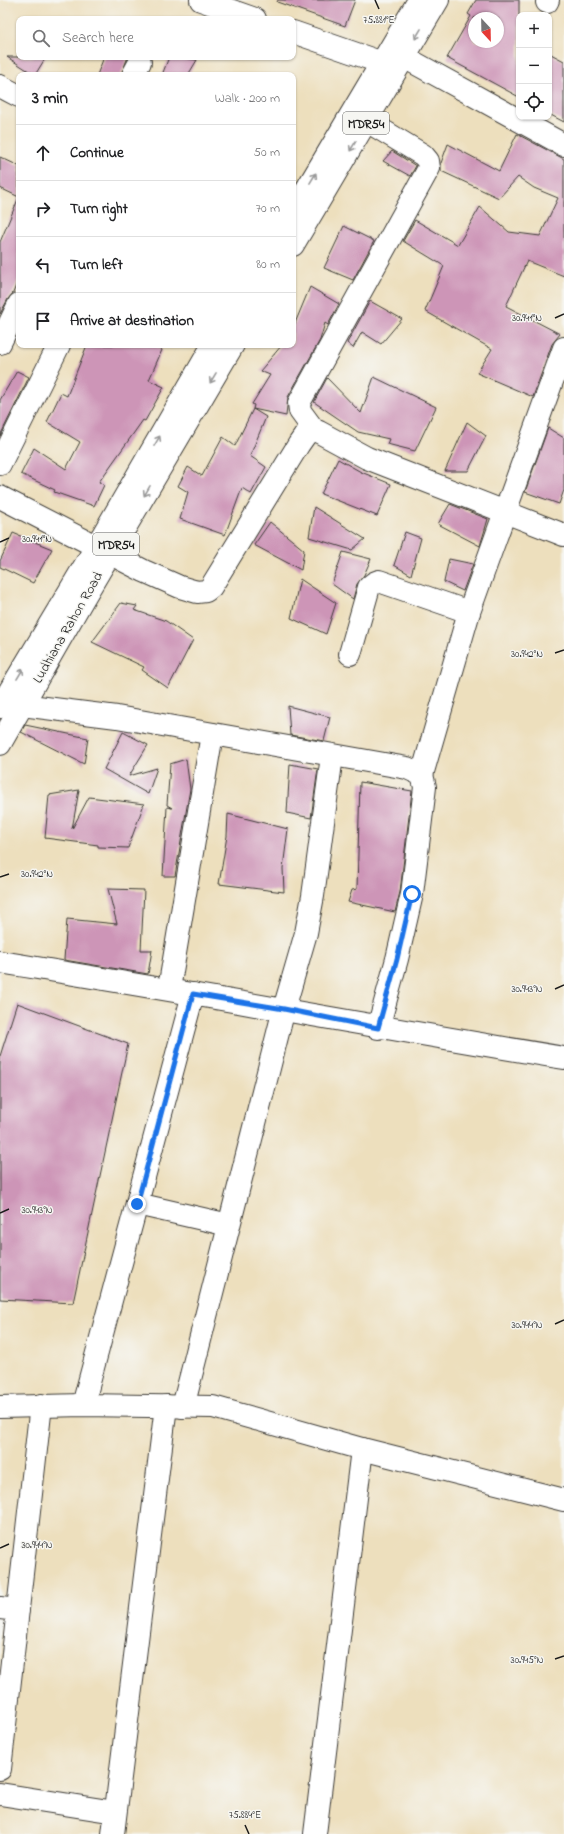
<!DOCTYPE html>
<html lang="en">
<head>
<meta charset="utf-8">
<style>
  :root { --surface:#fff; --page:#f2f2f2; --text:#202124; --muted:#757577; --line:#e0e0e0 }
  body { margin:0; font-family:"Indie Flower",sans-serif; background:var(--page); color:var(--text) }
  .controls { position:absolute; right:12px; top:12px; display:grid; overflow:hidden; border-radius:8px; box-shadow:0 1px 3px #0004 }
  .controls button { width:36px; height:36px; display:grid; place-items:center; padding:0; border:0; border-bottom:1px solid var(--line); background:var(--surface); color:var(--text); font:20px sans-serif }
  .compass { position:absolute; left:468px; top:12px; width:36px; height:36px; border-radius:50%; background:var(--surface); box-shadow:0 1px 3px #0004; rotate:158deg }
  .stop { position:absolute; width:12px; height:12px; margin:-9px; border:3px solid #1a73e8; border-radius:50%; background:#fff }
  .stop.end { background:#1a73e8; border-color:#fff; box-shadow:0 1px 4px #0008 }
  .list { margin:0; padding:0; list-style:none }
  h2 { display:flex; justify-content:space-between; align-items:center; height:52px; margin:0; padding:0 16px; font-size:17px }
  h2 small { font-size:13px; font-weight:400; color:var(--muted) }
  .list li { display:grid; grid-template-columns:26px 1fr auto; gap:12px; align-items:center; box-sizing:border-box; height:56px; padding:0 16px; border-top:1px solid var(--line) }
  .list b { display:block; font-size:15px; white-space:nowrap }
  .list em { font-size:13px; font-style:normal; color:var(--muted) }
  .icon { flex:none; width:22px; height:22px; fill:none; stroke:currentColor; stroke-width:2; stroke-linecap:round; stroke-linejoin:round }
  .map { position:relative; flex:none; width:564px; height:1834px; overflow:hidden }
  .search { position:absolute; background:var(--surface); box-shadow:0 1px 3px #0004; left:16px; top:16px; width:280px; height:44px; display:flex; align-items:center; gap:10px; box-sizing:border-box; padding:0 14px; border-radius:8px; color:var(--muted); font-size:15px }
  .panel { position:absolute; background:var(--surface); box-shadow:0 1px 3px #0004; left:16px; top:72px; width:280px; height:276px; border-radius:8px }
  .map>svg:first-child { display:block }
</style>
</head>
<body>
<div class="map">
<svg width="564" height="1834" viewBox="0 0 564 1834">
  <rect width="100%" height="100%" fill="#f6f6f2"/>
  <filter id="ink" filterUnits="userSpaceOnUse"><feTurbulence type="fractalNoise" baseFrequency=".025" numOctaves="2"/><feDisplacementMap in="SourceGraphic" scale="8" xChannelSelector="R" yChannelSelector="G"/><feConvolveMatrix kernelMatrix="1 2 1 2 8 2 1 2 1" color-interpolation-filters="sRGB"/></filter>
  <filter id="wash" filterUnits="userSpaceOnUse"><feTurbulence type="fractalNoise" baseFrequency=".012" numOctaves="4" result="noise"/><feDisplacementMap in="SourceGraphic" scale="16" xChannelSelector="R" yChannelSelector="G"/><feGaussianBlur stdDeviation="0.9" result="paint"/><feColorMatrix in="noise" values="0 0 0 0 0 0 0 0 0 0 0 0 0 0 0 0 0 1.4 0 .05"/><feComposite in="paint" operator="in"/></filter>
  <g filter="url(#wash)">
    <rect width="100%" height="100%" fill="#eddfbd"/>
    <g id="blocks">
      <g fill="#cd95b7" fill-rule="evenodd">
        <path d="M 278,0 L 355,0 L 345,26 L 277,2 Z"/>
        <path d="M 476,0 L 519,0 L 519,97 L 447,58 L 471,16 L 468,14 ZM 474,18 L 498,18 L 498,42 L 474,42 Z"/>
        <path d="M 549,53 L 564,61 L 564,122 L 549,114 Z"/>
        <path d="M 7,57 L 46,57 L 35,75 Z"/>
        <path d="M 104,57 L 128,57 L 121,75 L 97,75 Z"/>
        <path d="M 169,57 L 178,57 L 197,60 L 188,75 L 162,75 Z"/>
        <path d="M 517,134 L 564,159 L 564,276 L 527,261 L 506,306 L 560,334 L 552,344 L 533,397 L 477,373 L 492,349 L 425,311 L 444,266 L 403,241 L 415,220 L 458,245 L 480,207 L 509,232 L 540,236 L 558,198 L 534,188 L 518,177 L 499,198 L 441,171 L 441,163 L 448,144 L 499,171 Z"/>
        <path d="M 392,151 L 416,166 L 410,176 L 383,161 Z"/>
        <path d="M 0,157 L 19,166 L 19,278 L 13,293 L 8,299 L 0,314 L 0,242 L 19,197 L 0,188 Z"/>
        <path d="M 344,226 L 374,241 L 353,280 L 324,268 Z"/>
        <path d="M 310,287 L 339,304 L 328,325 L 325,323 L 320,340 L 288,397 L 286,416 L 253,409 L 254,405 L 252,404 L 270,375 L 260,371 L 282,345 L 293,345 L 293,328 Z"/>
        <path d="M 370,301 L 402,319 L 381,344 L 362,332 L 353,348 L 347,343 Z"/>
        <path d="M 87,345 L 154,345 L 162,350 L 149,380 L 164,387 L 145,421 L 143,420 L 99,482 L 104,485 L 94,506 L 54,492 L 55,490 L 21,474 L 34,448 L 66,469 L 80,442 L 47,422 L 61,393 L 67,396 Z"/>
        <path d="M 17,371 L 29,377 L 0,436 L 0,400 Z"/>
        <path d="M 374,377 L 436,407 L 415,451 L 387,444 L 389,439 L 358,432 L 314,402 L 327,378 L 361,413 Z"/>
        <path d="M 253,409 L 266,417 L 250,456 L 266,467 L 251,494 L 242,488 L 225,535 L 180,519 L 188,492 L 178,486 L 188,467 L 202,476 L 223,437 L 235,446 Z"/>
        <path d="M 467,422 L 486,436 L 468,471 L 445,471 Z"/>
        <path d="M 548,428 L 564,438 L 564,490 L 559,504 L 525,492 Z"/>
        <path d="M 338,459 L 361,472 L 391,484 L 377,516 L 321,494 Z"/>
        <path d="M 450,504 L 488,519 L 480,546 L 438,524 Z"/>
        <path d="M 314,507 L 365,539 L 352,550 L 309,537 Z"/>
        <path d="M 270,522 L 304,550 L 301,570 L 254,545 Z"/>
        <path d="M 405,532 L 421,538 L 411,575 L 394,565 Z"/>
        <path d="M 13,533 L 52,549 L 33,583 L 0,567 L 0,561 Z"/>
        <path d="M 343,552 L 371,559 L 364,575 L 357,584 L 353,599 L 332,584 Z"/>
        <path d="M 449,559 L 473,564 L 463,591 L 444,582 Z"/>
        <path d="M 300,579 L 336,603 L 326,634 L 291,618 Z"/>
        <path d="M 121,603 L 137,606 L 134,610 L 166,621 L 193,640 L 168,688 L 142,670 L 144,667 L 92,642 Z"/>
        <path d="M 288,706 L 330,717 L 324,741 L 290,735 Z"/>
        <path d="M 25,725 L 88,738 L 84,764 L 21,732 Z"/>
        <path d="M 123,732 L 148,745 L 129,776 L 157,768 L 148,794 L 104,769 Z"/>
        <path d="M 186,759 L 190,789 L 175,876 L 163,876 L 167,807 L 172,808 L 167,805 L 170,764 Z"/>
        <path d="M 290,764 L 318,769 L 311,818 L 287,813 Z"/>
        <path d="M 360,782 L 412,791 L 400,892 L 395,912 L 348,902 L 352,890 L 357,889 Z"/>
        <path d="M 79,790 L 72,829 L 89,797 L 144,804 L 128,848 L 98,847 L 98,845 L 45,838 L 49,795 Z"/>
        <path d="M 228,814 L 288,829 L 283,868 L 284,892 L 219,884 L 227,836 Z"/>
        <path d="M 108,889 L 144,890 L 141,950 L 152,950 L 148,974 L 64,960 L 67,919 L 117,924 Z"/>
        <path d="M 17,1003 L 128,1044 L 73,1303 L 0,1299 L 0,1056 Z"/>
      </g>
    </g>
  </g>
  <g filter="url(#ink)">
    <use href="#blocks" fill-opacity="0" stroke="#3b3934" stroke-width="1"/>
    <g fill="none" stroke-linecap="round" stroke-linejoin="round">
      <defs>
        <g id="minor">
          <path d="M 201,0 L 255,19"/>
          <path d="M 547,2 L 548,0"/>
          <path d="M 293,32 L 397,68"/>
          <path d="M 404,57 L 564,145"/>
          <path d="M 133,75 L 140,62"/>
          <path d="M 0,86 L 19,96"/>
          <path d="M 367,121 L 423,155 L 428,161 L 429,168 L 299,403 L 300,411 L 314,430 L 319,432 L 367,458 L 564,535"/>
          <path d="M 0,343 L 19,304"/>
          <path d="M 0,464 L 59,345"/>
          <path d="M 0,497 L 144,571 L 180,587 L 197,592 L 206,591 L 211,587 L 299,444 L 306,434 L 314,430"/>
          <path d="M 350,654 L 369,587 L 374,583 L 379,581 L 469,612"/>
          <path d="M 22,705 L 117,717 L 407,768 L 422,775 L 425,787 L 412,894 L 397,959 L 378,1028"/>
          <path d="M 422,775 L 469,612 L 564,348"/>
          <path d="M 0,962 C 188,992 376,1027 564,1058"/>
          <path d="M 169,989 L 212,734"/>
          <path d="M 137,1204 L 229,1225"/>
          <path d="M 83,1405 L 193,994"/>
          <path d="M 0,1407 L 83,1405 L 213,1407 L 362,1449 L 564,1500"/>
          <path d="M 183,1407 L 284,1009 L 306,933 L 313,896 L 332,756"/>
          <path d="M 0,1608 L 18,1610"/>
          <path d="M 0,1769 L 41,1405"/>
          <path d="M 0,1794 L 115,1812"/>
          <path d="M 113,1834 L 166,1406"/>
          <path d="M 315,1834 L 362,1449"/>
        </g>
        <g id="major">
          <path d="M 293,212 L 419,0"/>
          <path d="M 293,245 L 438,0"/>
          <path d="M 0,707 L 90,557 L 213,345"/>
          <path d="M 0,744 L 83,599 L 233,345"/>
        </g>
      </defs>
      <use href="#minor" stroke="#3b3934" stroke-width="24"/>
      <use href="#major" stroke="#3b3934" stroke-width="24"/>
      <use href="#minor" stroke="#fff" stroke-width="22"/>
      <use href="#major" stroke="#fff" stroke-width="22"/>
    </g>
    <defs><path id="oneway-shaft" d="M-6 0H5M1.5-3L5.5 0L1.5 3" fill="none" stroke-width="1.6" stroke-linecap="round" stroke-linejoin="round"/></defs>
    <g stroke="#999">
      <use href="#oneway-shaft" transform="translate(418 34) rotate(121)"/>
      <use href="#oneway-shaft" transform="translate(353 146) rotate(121)"/>
      <use href="#oneway-shaft" transform="translate(313 178) rotate(-59)"/>
      <use href="#oneway-shaft" transform="translate(213 378) rotate(121)"/>
      <use href="#oneway-shaft" transform="translate(157 441) rotate(-60)"/>
      <use href="#oneway-shaft" transform="translate(147 491) rotate(120)"/>
      <use href="#oneway-shaft" transform="translate(20 674) rotate(-59)"/>
    </g>
  </g>
  <g fill="none" stroke-linecap="round" stroke-linejoin="round" filter="url(#ink)">
    <path stroke="#1a73e8" stroke-width="5" d="M 137,1204 L 193,994 L 284,1009 L 378,1028 L 397,959 L 412,894"/>
  </g>
  <path fill="none" stroke="#1c1c1c" stroke-width="1.5" d="M 375,0 L 379,9M 555,318 L 564,314M 0,542 L 9,538M 555,653 L 564,650M 0,877 L 9,874M 555,989 L 564,985M 0,1213 L 9,1209M 555,1324 L 564,1320M 0,1548 L 9,1544M 555,1659 L 564,1656M 245,1825 L 249,1834"/>
  <g text-anchor="middle" stroke-width="3" stroke-linejoin="round" paint-order="stroke">
    <g fill="#f6f6f2" stroke="#5d5d5c" stroke-width="1">
      <rect x="343" y="112" width="46" height="22" rx="3"/>
      <rect x="93" y="533" width="46" height="22" rx="3"/>
    </g>
    <g font-size="13" font-weight="bold" fill="#1c1c1c">
      <text x="366" y="128">MDR54</text>
      <text x="116" y="549">MDR54</text>
    </g>
    <g font-size="14" fill="#1c1c1c" stroke="#f6f6f2">
      <text transform="translate(67 627) rotate(-60)" y="5">Ludhiana Rahon Road</text>
    </g>
  </g>
  <g font-size="10" text-anchor="middle" fill="#1c1c1c" stroke="#f6f6f2" stroke-width="3" stroke-linejoin="round" paint-order="stroke">
    <text x="379" y="23">75.881°E</text>
    <text x="527" y="321">30.941°N</text>
    <text x="37" y="542">30.941°N</text>
    <text x="527" y="657">30.942°N</text>
    <text x="37" y="877">30.942°N</text>
    <text x="527" y="992">30.943°N</text>
    <text x="37" y="1213">30.943°N</text>
    <text x="527" y="1328">30.944°N</text>
    <text x="37" y="1548">30.944°N</text>
    <text x="527" y="1663">30.945°N</text>
    <text x="245" y="1818">75.884°E</text>
  </g>
</svg>
<div class="controls">
<button>+</button>
<button>−</button>
<button><svg class="icon" aria-label="locate" viewBox="0 0 24 24"><circle cx="12" cy="12" r="6"/><path d="M12 2v4M12 18v4M2 12h4M18 12h4"/></svg></button>
</div>
<svg class="compass" viewBox="-18 -18 36 36"><path d="M0-13l5 13h-10z" fill="#e53935"/><path d="M0 13l5-13h-10z" fill="#757577"/></svg>
<div class="stop" style="left:412px;top:894px"></div>
<div class="stop end" style="left:137px;top:1204px"></div>
<div class="search"><svg class="icon" aria-label="search" viewBox="0 0 24 24"><circle cx="10" cy="10" r="6"/><path d="M15 15l6 6"/></svg>Search here</div>
<section class="panel">
<h2>3 min<small>Walk · 200 m</small></h2>
<ul class="list">
<li><svg class="icon" aria-label="ahead" viewBox="0 0 24 24"><path d="M12 20V5M6 11l6-6 6 6"/></svg><div><b>Continue</b></div><em>50 m</em></li>
<li><svg class="icon" aria-label="right" viewBox="0 0 24 24"><path d="M7 20v-9h11M14 6l5 5-5 5"/></svg><div><b>Turn right</b></div><em>70 m</em></li>
<li><svg class="icon" aria-label="left" viewBox="0 0 24 24"><path d="M17 20v-9H6M10 6l-5 5 5 5"/></svg><div><b>Turn left</b></div><em>80 m</em></li>
<li><svg class="icon" aria-label="arrive" viewBox="0 0 24 24"><path d="M6 21V4h12l-3 4 3 4H6"/></svg><div><b>Arrive at destination</b></div></li>
</ul>
</section>
</div>
</body>
</html>
